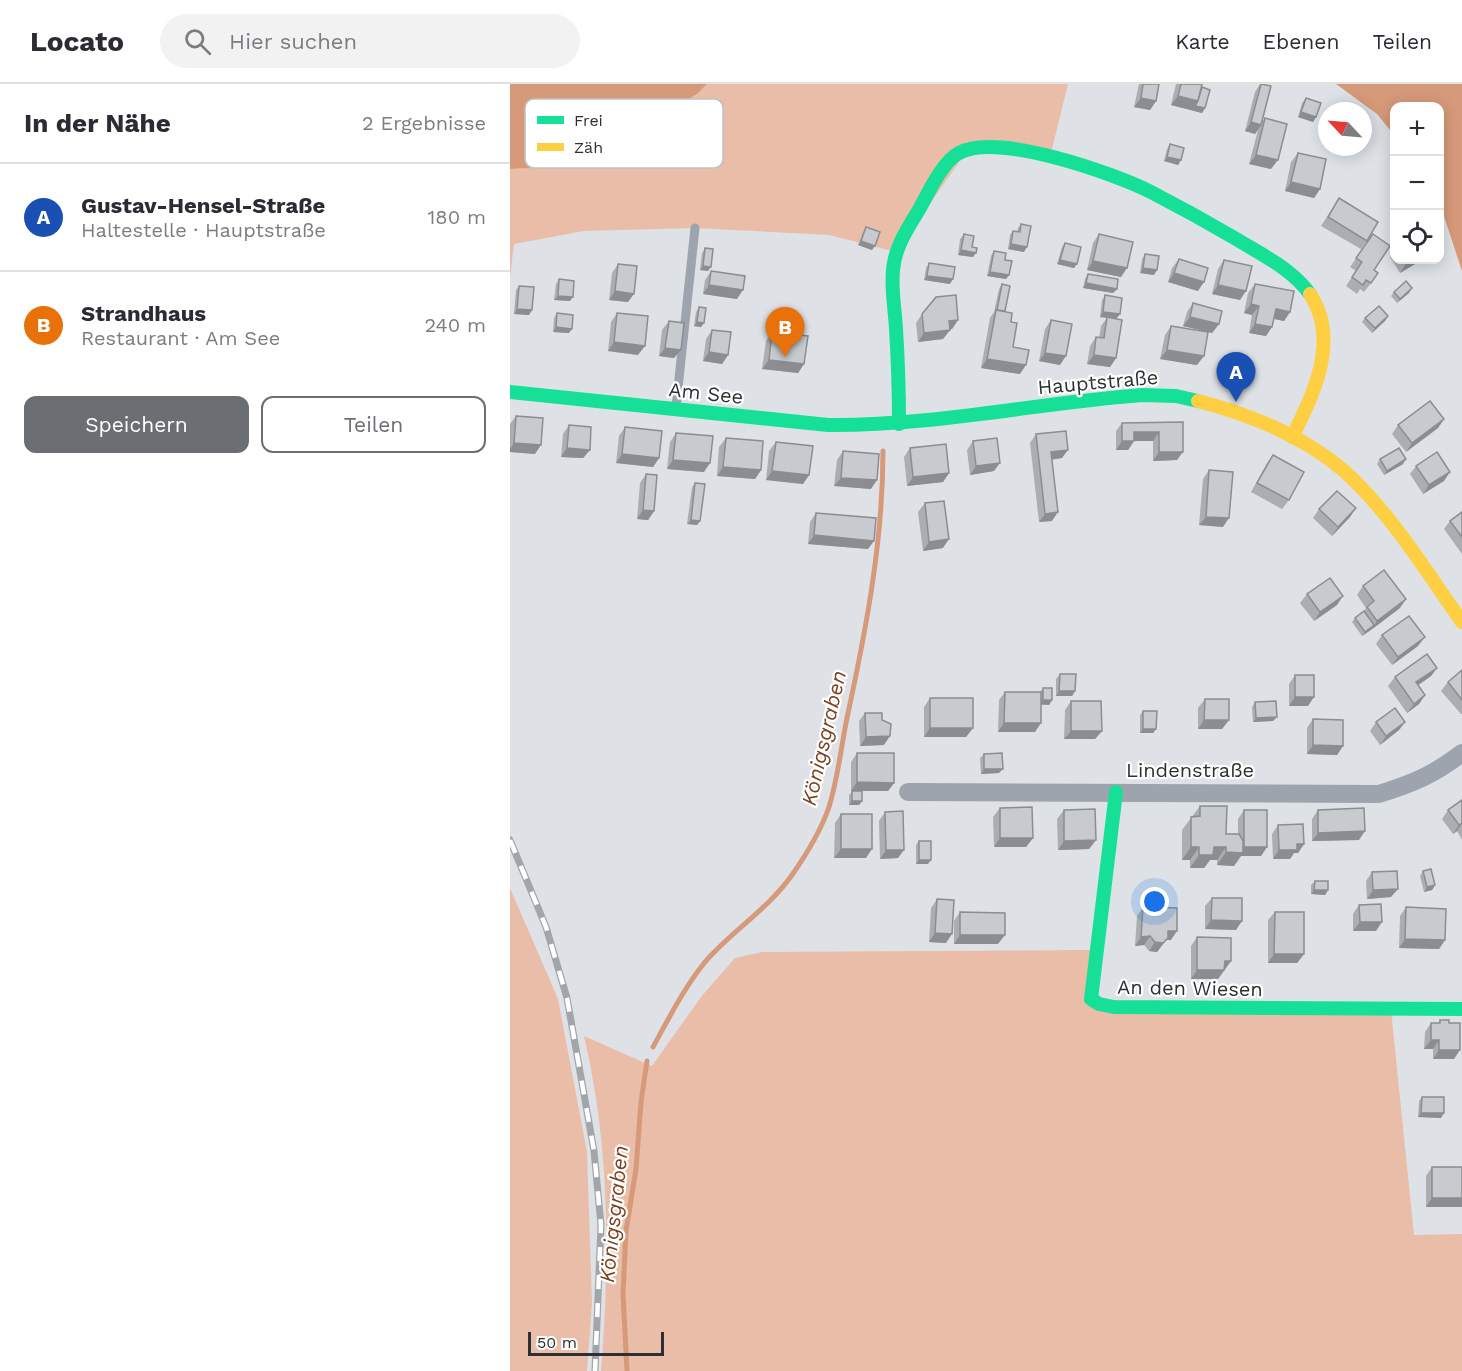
<!DOCTYPE html>
<html lang="de">
<head>
<meta charset="utf-8">
<style>
  :root { --surface:#fff; --page:#f2f2f3; --text:#2b2b33; --muted:#7c7c81; --line:#e1e1e2; --accent:#6b6e72 }
  body { margin:0; font-family:"Work Sans",sans-serif; background:var(--page); color:var(--text) }
  .controls { position:absolute; right:18px; top:18px; display:grid; overflow:hidden; border-radius:12px; box-shadow:0 3px 15px #0003 }
  .controls button { width:54px; height:54px; display:grid; place-items:center; padding:0; border:0; border-bottom:2px solid var(--line); background:var(--surface); color:var(--text); font:30px sans-serif }
  .compass { position:absolute; left:808px; top:18px; width:54px; height:54px; border-radius:50%; background:var(--surface); box-shadow:0 3px 15px #0003; rotate:296deg }
  .scale { position:absolute; left:18px; bottom:15px; width:136px; box-sizing:border-box; padding-left:6px; border:3px solid #2d3033; border-top:0; font-size:16px; line-height:21px; white-space:nowrap; color:#2d3033; -webkit-text-stroke:4px #fff; paint-order:stroke }
  .you { position:absolute; left:645px; top:818px; width:21px; height:21px; margin:-15px; border:4px solid #fff; border-radius:50%; background:#1a73e8; box-shadow:0 0 0 9px #1a73e833 }
  .badge { display:grid; place-items:center; width:39px; height:39px; border-radius:50%; background:var(--accent); color:#fff; font-size:20px; font-weight:700 }
  .pin { position:absolute; translate:-50% -50px; filter:drop-shadow(0 2px 3px #0008) }
  .pin::after { content:''; position:absolute; top:32px; width:21px; height:18px; background:inherit; clip-path:polygon(0 0,100% 0,50% 100%) }
  .list { margin:0; padding:0; list-style:none }
  h2 { display:flex; justify-content:space-between; align-items:center; height:78px; margin:0; padding:0 24px; font-size:26px }
  h2 small { font-size:20px; font-weight:400; color:var(--muted) }
  .list li { display:grid; grid-template-columns:39px 1fr auto; gap:18px; align-items:center; box-sizing:border-box; height:108px; padding:0 24px; border-top:2px solid var(--line) }
  .list b { display:block; font-size:22px; white-space:nowrap }
  .list p { margin:0; font-size:20px; white-space:nowrap; color:var(--muted) }
  .list em { font-size:20px; font-style:normal; color:var(--muted) }
  .actions { display:flex; gap:12px; padding:18px 24px }
  .actions a { flex:1; padding:14px 0; border:2px solid var(--accent); border-radius:12px; text-align:center; font-size:21px; color:var(--accent) }
  .actions .main { background:var(--accent); color:#fff }
  .icon { flex:none; width:33px; height:33px; fill:none; stroke:currentColor; stroke-width:2; stroke-linecap:round; stroke-linejoin:round }
  .map { position:relative; flex:none; width:952px; height:1287px; overflow:hidden }
  header { display:flex; align-items:center; gap:36px; box-sizing:border-box; height:84px; padding:0 30px; background:var(--surface); border-bottom:2px solid var(--line) }
  header strong { font-size:28px }
  nav { display:flex; gap:33px; margin-inline-start:auto; font-size:21px }
  .search { width:420px; height:54px; background:var(--page); display:flex; align-items:center; gap:15px; box-sizing:border-box; padding:0 21px; border-radius:33px; color:var(--muted); font-size:22px }
  main { display:flex }
  aside { flex:1; background:var(--surface) }
  .map>svg:first-child { display:block }
</style>
</head>
<body>
<header>
<strong>Locato</strong>
<div class="search"><svg class="icon" aria-label="search" viewBox="0 0 24 24"><circle cx="10" cy="10" r="6"/><path d="M15 15l6 6"/></svg>Hier suchen</div>
<nav><a>Karte</a><a>Ebenen</a><a>Teilen</a></nav>
</header>
<main>
<aside>
<h2>In der Nähe<small>2 Ergebnisse</small></h2>
<ul class="list">
<li><span class="badge" style="background:#1a4fb4">A</span><div><b>Gustav-Hensel-Straße</b><p>Haltestelle · Hauptstraße</p></div><em>180 m</em></li>
<li><span class="badge" style="background:#e8710a">B</span><div><b>Strandhaus</b><p>Restaurant · Am See</p></div><em>240 m</em></li>
</ul>
<div class="actions"><a class="main">Speichern</a><a>Teilen</a></div>
</aside>
<div class="map">
<svg width="952" height="1287" viewBox="0 0 952 1287">
  <rect width="100%" height="100%" fill="#dee2e6"/>
  <g fill="#e9bda7">
    <path d="M 197,0 L 558,0 L 540,73 L 459,64 L 386,168 L 319,151 L 185,144 L 74,147 L 4,160 L 0,193 L 0,85 L 42,83 L 134,40 L 147,41 L 153,31 L 187,10 Z"/>
    <path d="M 0,804 L 48,915 L 77,1068 L 82,1219 L 77,1287 L 0,1287 Z"/>
    <path d="M 583,866 L 576,921 L 881,926 L 904,1151 L 952,1150 L 952,1287 L 91,1287 C 100,1176 100,1062 74,952 L 142,982 L 191,913 L 225,874 L 252,868 Z"/>
  </g>
  <g fill="#d69a7a">
    <path d="M 0,0 L 197,0 L 187,10 L 153,31 L 144,42 L 134,40 L 42,83 L 0,85 Z"/>
    <path d="M 826,0 L 952,0 L 952,187 L 930,120 L 930,22 L 884,22 L 884,51 L 867,30 Z"/>
  </g>
  <g fill="none" stroke-linecap="round" stroke-linejoin="round">
    <g stroke="#d69a7a" stroke-width="5">
      <path d="M 143,963 C 159,934 174,904 195,878 C 222,847 258,825 282,791 C 296,771 311,746 319,723 C 328,694 331,663 337,634 C 356,546 373,457 373,367"/>
      <path d="M 117,1287 L 113,1210 L 116,1147 L 126,1085 L 131,1018 L 137,977"/>
    </g>
    <path stroke="#9da4ad" stroke-width="9" d="M 166,323 L 185,144"/>
    <path stroke="#9da4ad" stroke-width="18" d="M 398,708 L 869,710 C 904,699 923,691 952,669"/>
    <g stroke="#16e098" stroke-width="14">
      <path d="M 0,308 L 318,341 C 424,342 527,319 632,311 L 666,312 L 688,317"/>
      <path d="M 389,340 C 389,308 388,276 386,245 C 385,225 381,206 383,186 C 385,162 398,144 410,124 C 418,109 433,77 449,69 C 487,48 603,89 641,108 C 670,123 699,139 728,156 C 754,172 782,185 800,210"/>
      <path d="M 606,708 L 581,915 L 589,920 L 604,923 L 952,925"/>
    </g>
    <g stroke="#ffcf43" stroke-width="14">
      <path d="M 688,317 C 738,330 793,352 833,386 C 881,429 915,486 952,538"/>
      <path d="M 782,353 C 804,311 830,255 800,210"/>
    </g>
    <defs>
      <path id="rail" d="M 0,756 L 36,843 L 57,914 L 84,1067 L 91,1141 L 85,1287"/>
    </defs>
    <use href="#rail" stroke="#a2a6ab" stroke-width="7"/>
    <use href="#rail" stroke="#fff" stroke-width="4.5" stroke-dasharray="14" stroke-linecap="butt"/>
  </g>
  <g fill="#abaeb1">
    <path d="M 629,0 L 649,0 L 646,17 L 640,26 L 624,23 Z"/>
    <path d="M 666,0 L 692,0 L 692,3 L 695,24 L 692,29 L 661,21 Z"/>
    <path d="M 750,0 L 752,38 L 755,34 L 761,85 L 739,80 L 748,46 L 745,50 L 735,47 L 745,8 Z"/>
    <path d="M 796,14 L 806,33 L 803,38 L 788,33 L 792,19 Z"/>
    <path d="M 660,60 L 671,76 L 668,81 L 654,77 L 657,65 Z"/>
    <path d="M 788,69 L 810,105 L 804,114 L 775,107 L 781,78 Z"/>
    <path d="M 829,114 L 857,157 L 851,165 L 811,142 Z"/>
    <path d="M 511,140 L 514,168 L 498,165 L 500,151 L 503,147 L 507,147 L 508,144 Z"/>
    <path d="M 356,143 L 362,166 L 348,161 L 353,148 Z"/>
    <path d="M 454,150 L 462,163 L 463,173 L 448,171 L 450,155 Z"/>
    <path d="M 589,150 L 611,193 L 577,186 L 583,159 Z"/>
    <path d="M 863,150 L 864,186 L 861,199 L 854,208 L 850,205 L 847,210 L 836,202 L 846,187 L 840,183 Z"/>
    <path d="M 555,159 L 564,184 L 547,180 L 552,163 Z"/>
    <path d="M 195,164 L 198,187 L 190,186 L 192,169 Z"/>
    <path d="M 885,166 L 885,176 L 908,176 L 905,180 L 890,189 L 880,173 Z"/>
    <path d="M 484,167 L 499,191 L 496,195 L 477,192 L 481,172 Z"/>
    <path d="M 635,170 L 644,191 L 630,189 L 632,175 Z"/>
    <path d="M 669,175 L 688,207 L 658,198 L 662,184 Z"/>
    <path d="M 714,176 L 730,216 L 702,210 L 708,185 Z"/>
    <path d="M 419,179 L 440,200 L 414,196 L 416,184 Z"/>
    <path d="M 108,180 L 118,218 L 99,216 L 102,189 Z"/>
    <path d="M 201,187 L 227,215 L 193,210 L 195,196 Z"/>
    <path d="M 578,190 L 607,205 L 603,209 L 573,204 L 575,195 Z"/>
    <path d="M 49,195 L 60,217 L 44,216 L 46,200 Z"/>
    <path d="M 492,200 L 495,227 L 501,238 L 503,263 L 510,290 L 471,284 L 480,234 L 484,228 L 489,205 Z"/>
    <path d="M 745,200 L 780,228 L 774,237 L 764,235 L 756,252 L 739,249 L 742,231 L 734,229 L 738,209 Z"/>
    <path d="M 9,202 L 19,231 L 4,230 L 6,206 Z"/>
    <path d="M 884,208 L 899,209 L 887,219 L 881,212 Z"/>
    <path d="M 595,211 L 607,235 L 606,274 L 600,283 L 577,280 L 580,262 L 586,253 L 589,254 L 591,242 L 597,234 L 590,233 L 592,216 Z"/>
    <path d="M 683,219 L 709,240 L 702,249 L 673,242 L 677,228 Z"/>
    <path d="M 189,223 L 194,239 L 191,243 L 184,242 L 186,228 Z"/>
    <path d="M 47,229 L 59,249 L 43,248 L 44,234 Z"/>
    <path d="M 107,229 L 128,271 L 98,267 L 101,238 Z"/>
    <path d="M 412,230 L 448,236 L 442,245 L 439,245 L 440,246 L 433,255 L 408,258 L 406,239 Z"/>
    <path d="M 878,232 L 875,237 L 862,249 L 852,238 L 855,234 Z"/>
    <path d="M 541,236 L 550,281 L 529,277 L 535,245 Z"/>
    <path d="M 159,237 L 164,274 L 149,272 L 152,246 Z"/>
    <path d="M 661,242 L 687,281 L 650,275 L 655,251 Z"/>
    <path d="M 202,246 L 218,271 L 212,280 L 193,277 L 196,255 Z"/>
    <path d="M 262,248 L 294,280 L 288,289 L 252,285 L 256,257 Z"/>
    <path d="M 6,332 L 25,370 L 0,368 L 0,340 Z"/>
    <path d="M 934,335 L 928,344 L 896,368 L 882,350 L 888,341 Z"/>
    <path d="M 673,338 L 667,376 L 643,377 L 643,357 L 624,357 L 618,366 L 606,366 L 606,347 L 612,339 Z"/>
    <path d="M 59,341 L 80,366 L 73,374 L 51,373 L 53,350 Z"/>
    <path d="M 115,343 L 149,374 L 143,383 L 106,379 L 109,352 Z"/>
    <path d="M 166,349 L 194,388 L 157,385 L 160,358 Z"/>
    <path d="M 526,350 L 552,374 L 542,376 L 542,437 L 529,438 L 520,359 Z"/>
    <path d="M 216,354 L 251,386 L 245,395 L 207,392 L 209,363 Z"/>
    <path d="M 463,357 L 484,387 L 460,391 L 457,366 Z"/>
    <path d="M 266,358 L 299,391 L 293,400 L 256,396 L 259,367 Z"/>
    <path d="M 400,364 L 439,389 L 433,398 L 397,402 L 394,373 Z"/>
    <path d="M 333,367 L 361,405 L 324,402 L 327,376 Z"/>
    <path d="M 763,371 L 779,416 L 772,425 L 741,408 L 757,379 Z"/>
    <path d="M 870,375 L 893,380 L 874,391 L 867,380 Z"/>
    <path d="M 906,382 L 934,397 L 913,410 L 900,390 Z"/>
    <path d="M 699,386 L 713,443 L 689,441 L 693,395 Z"/>
    <path d="M 136,390 L 144,427 L 138,436 L 127,435 L 130,399 Z"/>
    <path d="M 185,399 L 190,437 L 187,441 L 177,440 L 182,403 Z"/>
    <path d="M 415,419 L 433,464 L 413,467 L 408,428 Z"/>
    <path d="M 809,425 L 840,433 L 822,452 L 803,434 Z"/>
    <path d="M 952,428 L 952,470 L 934,445 L 940,437 Z"/>
    <path d="M 306,429 L 358,465 L 298,460 L 300,438 Z"/>
    <path d="M 853,502 L 890,524 L 852,552 L 842,538 L 845,534 L 854,527 L 856,524 L 847,511 Z"/>
    <path d="M 797,510 L 827,521 L 804,537 L 790,519 Z"/>
    <path d="M 872,551 L 908,562 L 882,581 L 866,560 Z"/>
    <path d="M 927,584 L 921,592 L 908,601 L 915,611 L 909,620 L 897,629 L 878,602 L 885,593 Z"/>
    <path d="M 952,586 L 952,630 L 951,630 L 931,607 L 938,598 Z"/>
    <path d="M 550,590 L 565,607 L 562,612 L 546,612 L 546,595 Z"/>
    <path d="M 785,591 L 798,622 L 779,622 L 779,600 Z"/>
    <path d="M 533,604 L 542,616 L 539,621 L 531,621 L 525,648 L 488,648 L 489,616 L 495,608 L 530,608 Z"/>
    <path d="M 420,614 L 463,644 L 456,653 L 414,653 L 414,623 Z"/>
    <path d="M 695,615 L 719,636 L 712,645 L 688,645 L 688,624 Z"/>
    <path d="M 561,617 L 592,647 L 585,655 L 554,655 L 555,626 Z"/>
    <path d="M 745,618 L 767,633 L 763,637 L 743,638 L 742,623 Z"/>
    <path d="M 633,627 L 646,645 L 643,649 L 630,649 L 630,631 Z"/>
    <path d="M 355,629 L 372,636 L 374,661 L 350,662 L 349,637 Z"/>
    <path d="M 803,635 L 833,662 L 827,671 L 797,670 L 797,644 Z"/>
    <path d="M 866,638 L 895,638 L 889,646 L 870,661 L 860,647 Z"/>
    <path d="M 347,669 L 384,699 L 378,707 L 352,707 L 352,717 L 349,721 L 339,721 L 339,711 L 343,707 L 341,707 L 341,678 Z"/>
    <path d="M 474,670 L 489,689 L 471,690 L 470,674 Z"/>
    <path d="M 952,716 L 952,756 L 947,747 L 943,750 L 932,735 L 938,726 Z"/>
    <path d="M 690,722 L 716,750 L 728,750 L 728,735 L 734,726 L 757,763 L 751,772 L 731,772 L 724,782 L 707,781 L 707,776 L 700,776 L 694,784 L 680,784 L 680,776 L 672,776 L 672,746 Z"/>
    <path d="M 490,724 L 523,754 L 516,763 L 484,763 L 483,733 Z"/>
    <path d="M 554,726 L 586,756 L 579,765 L 548,766 L 547,735 Z"/>
    <path d="M 808,726 L 849,756 L 802,757 L 802,735 Z"/>
    <path d="M 375,728 L 388,774 L 370,775 L 369,737 Z"/>
    <path d="M 331,730 L 356,774 L 324,774 L 325,739 Z"/>
    <path d="M 768,741 L 794,760 L 788,769 L 784,769 L 780,775 L 763,775 L 762,750 Z"/>
    <path d="M 409,757 L 418,780 L 406,780 L 406,761 Z"/>
    <path d="M 913,787 L 925,801 L 922,806 L 914,808 L 910,792 Z"/>
    <path d="M 862,788 L 881,813 L 857,815 L 856,797 Z"/>
    <path d="M 805,797 L 818,806 L 815,811 L 801,810 L 801,801 Z"/>
    <path d="M 702,814 L 726,846 L 695,845 L 695,822 Z"/>
    <path d="M 427,815 L 436,859 L 419,858 L 421,824 Z"/>
    <path d="M 849,821 L 866,847 L 843,847 L 843,830 Z"/>
    <path d="M 633,823 L 661,856 L 656,856 L 647,868 L 639,867 L 634,861 L 625,862 L 627,832 Z"/>
    <path d="M 896,823 L 935,856 L 929,865 L 889,864 L 890,832 Z"/>
    <path d="M 450,828 L 488,860 L 444,860 L 444,837 Z"/>
    <path d="M 765,828 L 794,870 L 787,879 L 758,879 L 758,836 Z"/>
    <path d="M 687,853 L 721,877 L 708,895 L 681,895 L 681,862 Z"/>
    <path d="M 930,936 L 939,939 L 944,975 L 923,975 L 923,965 L 914,965 L 915,948 L 921,939 L 928,939 Z"/>
    <path d="M 912,1013 L 931,1034 L 908,1033 L 909,1017 Z"/>
    <path d="M 922,1083 L 952,1083 L 952,1123 L 916,1123 L 916,1092 Z"/>
  </g>
  <g fill="#8b8d90">
    <path d="M 668,12 L 688,17 L 695,24 L 692,29 L 661,21 Z"/>
    <path d="M 631,14 L 646,17 L 640,26 L 624,23 Z"/>
    <path d="M 791,28 L 806,33 L 803,38 L 788,33 Z"/>
    <path d="M 741,38 L 751,41 L 745,50 L 735,47 Z"/>
    <path d="M 746,71 L 768,76 L 761,85 L 739,80 Z"/>
    <path d="M 657,73 L 671,76 L 668,81 L 654,77 Z"/>
    <path d="M 781,98 L 810,105 L 804,114 L 775,107 Z"/>
    <path d="M 351,157 L 365,162 L 362,166 L 348,161 Z"/>
    <path d="M 501,160 L 517,163 L 514,168 L 498,165 Z"/>
    <path d="M 451,166 L 466,169 L 463,173 L 448,171 Z"/>
    <path d="M 550,176 L 567,180 L 564,184 L 547,180 Z"/>
    <path d="M 904,176 L 908,176 L 905,180 L 890,189 L 896,180 Z"/>
    <path d="M 583,177 L 617,184 L 611,193 L 577,186 Z"/>
    <path d="M 193,182 L 201,183 L 198,187 L 190,186 Z"/>
    <path d="M 633,184 L 647,186 L 644,191 L 630,189 Z"/>
    <path d="M 480,188 L 499,191 L 496,195 L 477,192 Z"/>
    <path d="M 664,189 L 694,198 L 688,207 L 658,198 Z"/>
    <path d="M 417,192 L 443,195 L 440,200 L 414,196 Z"/>
    <path d="M 576,199 L 607,205 L 603,209 L 573,204 Z"/>
    <path d="M 199,201 L 233,206 L 227,215 L 193,210 Z"/>
    <path d="M 708,201 L 736,207 L 730,216 L 702,210 Z"/>
    <path d="M 902,204 L 899,209 L 887,219 L 890,215 Z"/>
    <path d="M 105,207 L 124,210 L 118,218 L 99,216 Z"/>
    <path d="M 48,212 L 63,213 L 60,217 L 44,216 Z"/>
    <path d="M 741,220 L 749,222 L 742,231 L 734,229 Z"/>
    <path d="M 7,225 L 22,226 L 19,231 L 4,230 Z"/>
    <path d="M 766,225 L 780,228 L 774,237 L 760,234 Z"/>
    <path d="M 593,228 L 610,230 L 606,235 L 590,233 Z"/>
    <path d="M 878,232 L 875,237 L 862,249 L 865,244 Z"/>
    <path d="M 680,233 L 709,240 L 702,249 L 673,242 Z"/>
    <path d="M 448,236 L 442,245 L 432,246 L 439,237 Z"/>
    <path d="M 187,238 L 194,239 L 191,243 L 184,242 Z"/>
    <path d="M 745,240 L 762,243 L 756,252 L 739,249 Z"/>
    <path d="M 46,243 L 62,245 L 59,249 L 43,248 Z"/>
    <path d="M 440,246 L 433,255 L 408,258 L 414,249 Z"/>
    <path d="M 104,258 L 135,262 L 128,271 L 98,267 Z"/>
    <path d="M 155,264 L 171,266 L 164,274 L 149,272 Z"/>
    <path d="M 657,266 L 694,272 L 687,281 L 650,275 Z"/>
    <path d="M 199,268 L 218,271 L 212,280 L 193,277 Z"/>
    <path d="M 535,269 L 556,272 L 550,281 L 529,277 Z"/>
    <path d="M 584,271 L 606,274 L 600,283 L 577,280 Z"/>
    <path d="M 477,275 L 516,281 L 510,290 L 471,284 Z"/>
    <path d="M 259,276 L 294,280 L 288,289 L 252,285 Z"/>
    <path d="M 934,335 L 928,344 L 896,368 L 902,359 Z"/>
    <path d="M 624,348 L 649,348 L 643,357 L 618,357 Z"/>
    <path d="M 612,357 L 624,357 L 618,366 L 606,366 Z"/>
    <path d="M 4,359 L 31,361 L 25,370 L 0,368 L 0,365 Z"/>
    <path d="M 57,364 L 80,366 L 73,374 L 51,373 Z"/>
    <path d="M 558,366 L 552,374 L 535,376 L 541,368 Z"/>
    <path d="M 649,368 L 673,368 L 667,376 L 643,377 Z"/>
    <path d="M 112,370 L 149,374 L 143,383 L 106,379 Z"/>
    <path d="M 896,375 L 893,380 L 874,391 L 877,387 Z"/>
    <path d="M 163,376 L 200,379 L 194,388 L 157,385 Z"/>
    <path d="M 490,379 L 484,387 L 460,391 L 466,382 Z"/>
    <path d="M 213,383 L 251,386 L 245,395 L 207,392 Z"/>
    <path d="M 262,387 L 299,391 L 293,400 L 256,396 Z"/>
    <path d="M 940,388 L 934,397 L 913,410 L 919,401 Z"/>
    <path d="M 439,389 L 433,398 L 397,402 L 403,393 Z"/>
    <path d="M 331,394 L 367,396 L 361,405 L 324,402 Z"/>
    <path d="M 846,424 L 840,433 L 822,452 L 828,443 Z"/>
    <path d="M 133,426 L 144,427 L 138,436 L 127,435 Z"/>
    <path d="M 548,428 L 542,437 L 529,438 L 535,430 Z"/>
    <path d="M 696,433 L 719,434 L 713,443 L 689,441 Z"/>
    <path d="M 181,436 L 190,437 L 187,441 L 177,440 Z"/>
    <path d="M 304,451 L 364,457 L 358,465 L 298,460 Z"/>
    <path d="M 439,455 L 433,464 L 413,467 L 419,458 Z"/>
    <path d="M 833,512 L 827,521 L 804,537 L 810,528 Z"/>
    <path d="M 896,515 L 890,524 L 861,546 L 867,537 Z"/>
    <path d="M 864,541 L 861,546 L 852,552 L 855,548 Z"/>
    <path d="M 915,553 L 908,562 L 882,581 L 888,573 Z"/>
    <path d="M 927,584 L 921,592 L 900,607 L 906,598 Z"/>
    <path d="M 549,607 L 565,607 L 562,612 L 546,612 Z"/>
    <path d="M 915,611 L 909,620 L 897,629 L 904,620 Z"/>
    <path d="M 785,613 L 804,613 L 798,622 L 779,622 Z"/>
    <path d="M 533,616 L 542,616 L 539,621 L 530,620 Z"/>
    <path d="M 767,633 L 763,637 L 743,638 L 746,634 Z"/>
    <path d="M 694,636 L 719,636 L 712,645 L 688,645 Z"/>
    <path d="M 895,638 L 889,646 L 870,661 L 876,652 Z"/>
    <path d="M 494,639 L 531,639 L 525,648 L 488,648 Z"/>
    <path d="M 420,644 L 463,644 L 456,653 L 414,653 Z"/>
    <path d="M 633,645 L 646,645 L 643,649 L 630,649 Z"/>
    <path d="M 561,647 L 592,647 L 585,655 L 554,655 Z"/>
    <path d="M 380,652 L 374,661 L 350,662 L 356,653 Z"/>
    <path d="M 803,661 L 833,662 L 827,671 L 797,670 Z"/>
    <path d="M 474,685 L 493,685 L 489,689 L 471,690 Z"/>
    <path d="M 347,698 L 384,699 L 378,707 L 341,707 Z"/>
    <path d="M 342,717 L 352,717 L 349,721 L 339,721 Z"/>
    <path d="M 952,739 L 947,747 L 943,750 L 949,741 Z"/>
    <path d="M 855,747 L 849,756 L 802,757 L 808,749 Z"/>
    <path d="M 490,754 L 523,754 L 516,763 L 484,763 Z"/>
    <path d="M 586,756 L 579,765 L 548,766 L 554,757 Z"/>
    <path d="M 787,760 L 794,760 L 788,769 L 784,769 L 780,775 L 763,775 L 769,766 Z"/>
    <path d="M 681,763 L 689,763 L 680,776 L 672,776 Z"/>
    <path d="M 704,763 L 716,763 L 707,776 L 700,776 L 694,784 L 680,784 L 689,771 Z"/>
    <path d="M 734,763 L 757,763 L 751,772 L 731,772 L 724,782 L 707,781 L 716,768 L 730,768 Z"/>
    <path d="M 331,765 L 362,765 L 356,774 L 324,774 Z"/>
    <path d="M 376,766 L 394,766 L 388,774 L 370,775 Z"/>
    <path d="M 409,776 L 421,776 L 418,780 L 406,780 Z"/>
    <path d="M 925,801 L 922,806 L 914,808 L 917,803 Z"/>
    <path d="M 888,805 L 881,813 L 857,815 L 863,806 Z"/>
    <path d="M 804,806 L 818,806 L 815,811 L 801,810 Z"/>
    <path d="M 701,836 L 732,837 L 726,846 L 695,845 Z"/>
    <path d="M 850,838 L 872,838 L 866,847 L 843,847 Z"/>
    <path d="M 658,847 L 667,847 L 661,856 L 656,856 L 647,868 L 639,867 L 645,858 Z"/>
    <path d="M 425,849 L 442,850 L 436,859 L 419,858 Z"/>
    <path d="M 450,851 L 495,851 L 488,860 L 444,860 Z"/>
    <path d="M 640,852 L 634,861 L 625,862 L 631,853 Z"/>
    <path d="M 895,855 L 935,856 L 929,865 L 889,864 Z"/>
    <path d="M 764,870 L 794,870 L 787,879 L 758,879 Z"/>
    <path d="M 715,877 L 721,877 L 708,895 L 681,895 L 687,886 Z"/>
    <path d="M 921,956 L 929,956 L 923,965 L 914,965 Z"/>
    <path d="M 929,966 L 950,966 L 944,975 L 923,975 Z"/>
    <path d="M 911,1029 L 934,1029 L 931,1034 L 908,1033 Z"/>
    <path d="M 922,1114 L 952,1114 L 952,1123 L 916,1123 Z"/>
  </g>
  <g fill="#c7cace" stroke="#8b8d90" stroke-width="1.5">
    <path d="M 633,0 L 649,0 L 646,17 L 631,14 Z"/>
    <path d="M 671,0 L 692,0 L 688,17 L 668,12 Z"/>
    <path d="M 751,0 L 761,2 L 751,41 L 741,38 Z"/>
    <path d="M 692,3 L 700,6 L 695,24 L 685,22 L 688,17 Z"/>
    <path d="M 796,14 L 811,19 L 806,33 L 791,28 Z"/>
    <path d="M 755,34 L 777,40 L 768,76 L 746,71 Z"/>
    <path d="M 660,60 L 674,64 L 671,76 L 657,73 Z"/>
    <path d="M 788,69 L 816,75 L 810,105 L 781,98 Z"/>
    <path d="M 829,114 L 868,138 L 857,157 L 818,133 Z"/>
    <path d="M 511,140 L 521,142 L 517,163 L 501,160 L 503,147 L 510,148 Z"/>
    <path d="M 356,143 L 370,148 L 365,162 L 351,157 Z"/>
    <path d="M 454,150 L 464,152 L 462,163 L 467,164 L 466,169 L 451,166 Z"/>
    <path d="M 589,150 L 623,158 L 617,184 L 583,177 Z"/>
    <path d="M 863,150 L 880,162 L 864,186 L 868,189 L 861,199 L 856,196 L 853,201 L 842,193 L 852,178 L 846,174 Z"/>
    <path d="M 555,159 L 571,163 L 567,180 L 550,176 Z"/>
    <path d="M 195,164 L 203,165 L 201,183 L 193,182 Z"/>
    <path d="M 484,167 L 496,169 L 495,176 L 502,177 L 499,191 L 480,188 Z"/>
    <path d="M 635,170 L 649,172 L 647,186 L 633,184 Z"/>
    <path d="M 669,175 L 698,184 L 694,198 L 664,189 Z"/>
    <path d="M 714,176 L 742,182 L 736,207 L 708,201 Z"/>
    <path d="M 893,176 L 904,176 L 896,180 Z"/>
    <path d="M 419,179 L 445,183 L 443,195 L 417,192 Z"/>
    <path d="M 108,180 L 127,182 L 124,210 L 105,207 Z"/>
    <path d="M 201,187 L 235,192 L 233,206 L 199,201 Z"/>
    <path d="M 578,190 L 608,195 L 607,205 L 576,199 Z"/>
    <path d="M 49,195 L 64,197 L 63,213 L 48,212 Z"/>
    <path d="M 896,197 L 902,204 L 890,215 L 884,208 Z"/>
    <path d="M 492,200 L 500,202 L 495,227 L 487,226 Z"/>
    <path d="M 745,200 L 784,207 L 780,228 L 766,225 L 762,243 L 745,240 L 749,222 L 741,220 Z"/>
    <path d="M 9,202 L 24,203 L 22,226 L 7,225 Z"/>
    <path d="M 446,211 L 448,236 L 439,237 L 440,246 L 414,249 L 412,230 L 426,213 Z"/>
    <path d="M 595,211 L 612,214 L 610,230 L 593,228 Z"/>
    <path d="M 683,219 L 712,227 L 709,240 L 680,233 Z"/>
    <path d="M 869,222 L 878,232 L 865,244 L 855,234 Z"/>
    <path d="M 189,223 L 196,224 L 194,239 L 187,238 Z"/>
    <path d="M 486,226 L 502,229 L 501,238 L 507,239 L 503,263 L 519,266 L 516,281 L 477,275 Z"/>
    <path d="M 47,229 L 63,231 L 62,245 L 46,243 Z"/>
    <path d="M 107,229 L 138,232 L 135,262 L 104,258 Z"/>
    <path d="M 597,233 L 612,236 L 606,274 L 584,271 L 586,253 L 594,254 Z"/>
    <path d="M 541,236 L 562,240 L 556,272 L 535,269 Z"/>
    <path d="M 159,237 L 174,239 L 171,266 L 155,264 Z"/>
    <path d="M 661,242 L 698,248 L 694,272 L 657,266 Z"/>
    <path d="M 202,246 L 221,248 L 218,271 L 199,268 Z"/>
    <path d="M 262,248 L 298,252 L 294,280 L 259,276 Z"/>
    <path d="M 920,317 L 934,335 L 902,359 L 888,341 Z"/>
    <path d="M 6,332 L 33,334 L 31,361 L 4,359 Z"/>
    <path d="M 673,338 L 673,368 L 649,368 L 649,348 L 624,348 L 624,357 L 612,357 L 612,339 Z"/>
    <path d="M 59,341 L 81,343 L 80,366 L 57,364 Z"/>
    <path d="M 115,343 L 152,347 L 149,374 L 112,370 Z"/>
    <path d="M 556,347 L 558,366 L 541,368 L 548,428 L 535,430 L 526,350 Z"/>
    <path d="M 166,349 L 203,352 L 200,379 L 163,376 Z"/>
    <path d="M 216,354 L 253,357 L 251,386 L 213,383 Z"/>
    <path d="M 487,354 L 490,379 L 466,382 L 463,357 Z"/>
    <path d="M 266,358 L 303,362 L 299,391 L 262,387 Z"/>
    <path d="M 436,360 L 439,389 L 403,393 L 400,364 Z"/>
    <path d="M 889,364 L 896,375 L 877,387 L 870,375 Z"/>
    <path d="M 333,367 L 369,370 L 367,396 L 331,394 Z"/>
    <path d="M 927,368 L 940,388 L 919,401 L 906,382 Z"/>
    <path d="M 763,371 L 794,388 L 779,416 L 747,399 Z"/>
    <path d="M 699,386 L 723,388 L 719,434 L 696,433 Z"/>
    <path d="M 136,390 L 147,391 L 144,427 L 133,426 Z"/>
    <path d="M 185,399 L 195,400 L 190,437 L 181,436 Z"/>
    <path d="M 827,407 L 846,424 L 828,443 L 809,425 Z"/>
    <path d="M 434,417 L 439,455 L 419,458 L 415,419 Z"/>
    <path d="M 952,428 L 952,453 L 940,437 Z"/>
    <path d="M 306,429 L 366,434 L 364,457 L 304,451 Z"/>
    <path d="M 874,486 L 896,515 L 867,537 L 857,523 L 864,517 L 853,502 Z"/>
    <path d="M 820,494 L 833,512 L 810,528 L 797,510 Z"/>
    <path d="M 854,527 L 864,541 L 855,548 L 845,534 Z"/>
    <path d="M 899,532 L 915,553 L 888,573 L 872,551 Z"/>
    <path d="M 917,570 L 927,584 L 906,598 L 915,611 L 904,620 L 885,593 Z"/>
    <path d="M 952,586 L 952,616 L 938,598 Z"/>
    <path d="M 550,590 L 566,590 L 565,607 L 549,607 Z"/>
    <rect x="785" y="591" width="19" height="22"/>
    <rect x="533" y="604" width="9" height="12"/>
    <path d="M 495,608 L 531,608 L 531,639 L 494,639 Z"/>
    <rect x="420" y="614" width="43" height="30"/>
    <path d="M 695,615 L 719,615 L 719,636 L 694,636 Z"/>
    <path d="M 561,617 L 591,617 L 592,647 L 561,647 Z"/>
    <path d="M 766,617 L 767,633 L 746,634 L 745,618 Z"/>
    <path d="M 885,624 L 895,638 L 876,652 L 866,638 Z"/>
    <path d="M 633,627 L 647,627 L 646,645 L 633,645 Z"/>
    <path d="M 355,629 L 372,629 L 372,636 L 381,640 L 380,652 L 356,653 Z"/>
    <path d="M 803,635 L 833,636 L 833,662 L 803,661 Z"/>
    <path d="M 347,669 L 384,669 L 384,699 L 347,698 Z"/>
    <path d="M 492,669 L 493,685 L 474,685 L 474,670 Z"/>
    <rect x="342" y="707" width="10" height="10"/>
    <path d="M 952,716 L 952,739 L 949,741 L 938,726 Z"/>
    <path d="M 690,722 L 717,722 L 716,750 L 729,750 L 733,757 L 733,769 L 716,768 L 716,763 L 704,763 L 703,771 L 689,771 L 689,763 L 681,763 L 681,733 L 690,732 Z"/>
    <path d="M 522,723 L 523,754 L 490,754 L 490,724 Z"/>
    <path d="M 854,724 L 855,747 L 808,749 L 808,726 Z"/>
    <path d="M 585,725 L 586,756 L 554,757 L 554,726 Z"/>
    <rect x="734" y="726" width="23" height="37"/>
    <path d="M 393,727 L 394,766 L 376,766 L 375,728 Z"/>
    <rect x="331" y="730" width="31" height="35"/>
    <path d="M 793,740 L 794,760 L 787,760 L 787,766 L 769,766 L 768,741 Z"/>
    <rect x="409" y="757" width="12" height="19"/>
    <path d="M 921,785 L 925,801 L 917,803 L 913,787 Z"/>
    <path d="M 887,787 L 888,805 L 863,806 L 862,788 Z"/>
    <path d="M 805,797 L 818,797 L 818,806 L 804,806 Z"/>
    <path d="M 702,814 L 732,814 L 732,837 L 701,836 Z"/>
    <path d="M 427,815 L 444,816 L 442,850 L 425,849 Z"/>
    <path d="M 871,820 L 872,838 L 850,838 L 849,821 Z"/>
    <path d="M 633,823 L 667,824 L 667,847 L 658,847 L 658,854 L 653,859 L 645,858 L 640,852 L 631,853 Z"/>
    <path d="M 896,823 L 936,825 L 935,856 L 895,855 Z"/>
    <path d="M 450,828 L 495,829 L 495,851 L 450,851 Z"/>
    <path d="M 765,828 L 794,828 L 794,870 L 764,870 Z"/>
    <path d="M 687,853 L 721,854 L 721,877 L 715,877 L 714,886 L 687,886 Z"/>
    <path d="M 930,936 L 939,936 L 939,939 L 950,939 L 950,966 L 929,966 L 929,956 L 921,956 L 921,939 L 930,939 Z"/>
    <path d="M 912,1013 L 934,1013 L 934,1029 L 911,1029 Z"/>
    <rect x="922" y="1083" width="30" height="31"/>
  </g>
  <g text-anchor="middle" stroke-width="4.5" stroke-linejoin="round" paint-order="stroke">
    <g font-size="20" fill="#2d3033" stroke="#fff">
      <text transform="translate(588 298) rotate(-5)" y="7">Hauptstraße</text>
      <text transform="translate(196 309) rotate(6)" y="7">Am See</text>
      <text x="680" y="693">Lindenstraße</text>
      <text transform="translate(680 904) rotate(1)" y="7">An den Wiesen</text>
    </g>
    <g font-size="21" font-style="italic" fill="#7b401f" stroke="#fff">
      <text transform="translate(314 654) rotate(-77)" y="7">Königsgraben</text>
      <text transform="translate(104 1130) rotate(-84)" y="7">Königsgraben</text>
    </g>
  </g>
  <rect x="15" y="15" width="198" height="69" rx="9" fill="#fff" stroke="#c0c1c2" stroke-width="1.5"/>
  <rect x="27" y="32" width="27" height="8" fill="#16e098"/>
  <rect x="27" y="59" width="27" height="8" fill="#ffcf43"/>
  <g font-size="16" fill="#2d3033">
    <text x="64" y="42">Frei</text>
    <text x="64" y="69">Zäh</text>
  </g>
</svg>
<div class="controls">
<button>+</button>
<button>−</button>
<button><svg class="icon" aria-label="locate" viewBox="0 0 24 24"><circle cx="12" cy="12" r="6"/><path d="M12 2v4M12 18v4M2 12h4M18 12h4"/></svg></button>
</div>
<svg class="compass" viewBox="-18 -18 36 36"><path d="M0-13l5 13h-10z" fill="#e53935"/><path d="M0 13l5-13h-10z" fill="#7c7c81"/></svg>
<div class="scale">50 m</div>
<div class="you"></div>
<div class="pin badge" style="left:726px;top:318px;background:#1a4fb4">A</div>
<div class="pin badge" style="left:275px;top:273px;background:#e8710a">B</div>
</div>
</main>
</body>
</html>
